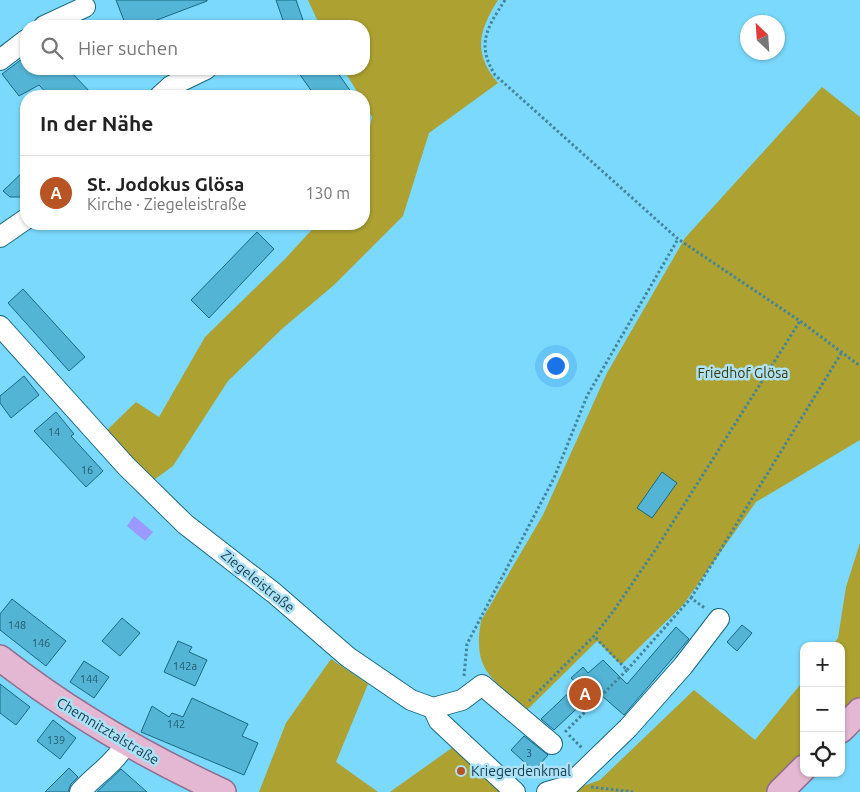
<!DOCTYPE html>
<html lang="de">
<head>
<meta charset="utf-8">
<style>
  :root { --surface:#fff; --page:#f2f2f2; --text:#222; --muted:#767676; --line:#e0e0e0; --accent:#b85323 }
  body { margin:0; font-family:Ubuntu,sans-serif; background:var(--page); color:var(--text) }
  .controls { position:absolute; right:15px; bottom:15px; display:grid; overflow:hidden; border-radius:10px; box-shadow:0 1px 4px #0004 }
  .controls button { width:45px; height:45px; display:grid; place-items:center; padding:0; border:0; border-bottom:1px solid var(--line); background:var(--surface); color:var(--text); font:25px sans-serif }
  .compass { position:absolute; left:740px; top:15px; width:45px; height:45px; border-radius:50%; background:var(--surface); box-shadow:0 1px 4px #0004; rotate:335deg }
  .you { position:absolute; left:555px; top:365px; width:18px; height:18px; margin:-12px; border:4px solid #fff; border-radius:50%; background:#1a73e8; box-shadow:0 0 0 8px #1a73e833 }
  .badge { display:grid; place-items:center; width:32px; height:32px; border-radius:50%; background:var(--accent); color:#fff; font-size:16px; font-weight:700 }
  .pin { position:absolute; translate:-50% -50%; border:2px solid #fff; box-shadow:0 1px 5px #0006 }
  .list { margin:0; padding:0; list-style:none }
  h2 { display:flex; justify-content:space-between; align-items:center; height:65px; margin:0; padding:0 20px; font-size:21px }
  h2 small { font-size:16px; font-weight:400; color:var(--muted) }
  .list li { display:grid; grid-template-columns:32px 1fr auto; gap:15px; align-items:center; box-sizing:border-box; height:75px; padding:0 20px; border-top:1px solid var(--line) }
  .list b { display:block; font-size:19px; white-space:nowrap }
  .list p { margin:0; font-size:16px; white-space:nowrap; color:var(--muted) }
  .list em { font-size:16px; font-style:normal; color:var(--muted) }
  .icon { flex:none; width:28px; height:28px; fill:none; stroke:currentColor; stroke-width:2; stroke-linecap:round; stroke-linejoin:round }
  .map { position:relative; flex:none; width:860px; height:792px; overflow:hidden }
  .search { position:absolute; background:var(--surface); box-shadow:0 1px 4px #0004; left:20px; top:20px; width:350px; height:55px; display:flex; align-items:center; gap:12px; box-sizing:border-box; padding:0 18px; border-radius:20px; color:var(--muted); font-size:19px }
  .panel { position:absolute; background:var(--surface); box-shadow:0 1px 4px #0004; left:20px; top:90px; width:350px; height:140px; border-radius:20px }
  .map>svg:first-child { display:block }
</style>
</head>
<body>
<div class="map">
<svg width="860" height="792" viewBox="0 0 860 792">
  <rect width="100%" height="100%" fill="#7ad9fc"/>
  <g fill="#aca131">
    <path d="M 308,0 L 498,0 C 478,32 473,53 498,83 L 429,133 L 403,216 L 334,285 L 283,328 L 228,381 L 173,466 L 151,482 L 105,432 L 136,402 L 159,417 L 205,337 L 285,259 L 317,224 L 364,224 L 364,155 L 372,117 L 364,103 L 364,96 L 360,96 L 343,69 L 364,69 L 364,26 L 320,26 Z"/>
    <path d="M 822,87 L 860,117 L 860,440 L 756,502 L 683,605 L 621,665 L 597,641 L 527,710 C 493,679 472,671 481,621 L 543,515 L 607,373 L 685,238 Z"/>
    <path d="M 860,543 L 860,705 L 841,722 L 841,646 L 832,646 L 838,638 L 846,587 Z"/>
    <path d="M 331,659 L 368,684 L 336,762 L 378,792 L 259,792 L 286,723 Z"/>
    <path d="M 804,680 L 804,757 L 767,792 L 566,792 L 600,780 L 694,690 L 755,740 Z"/>
    <path d="M 456,745 L 509,792 L 390,792 Z"/>
  </g>
  <path fill="#9b98ff" d="M 134,516 L 153,532 L 145,541 L 127,526 Z"/>
  <g fill="#53b4d5" stroke="#1a6981">
    <path d="M 116,0 L 207,0 L 207,1 L 141,26 L 126,26 Z"/>
    <path d="M 276,0 L 296,0 L 305,26 L 285,26 Z"/>
    <path d="M 26,56 L 26,69 L 68,69 L 94,96 L 49,96 L 39,85 L 19,96 L 2,74 Z"/>
    <path d="M 296,69 L 335,69 L 354,96 L 315,96 Z"/>
    <path d="M 26,169 L 26,191 L 20,197 L 10,197 L 3,191 Z"/>
    <path d="M 257,232 L 274,249 L 209,318 L 191,300 Z"/>
    <path d="M 23,289 L 85,357 L 69,371 L 8,303 Z"/>
    <path d="M 24,376 L 39,395 L 11,418 L 0,403 L 0,396 Z"/>
    <path d="M 56,412 L 74,434 L 71,436 L 103,471 L 86,487 L 34,431 Z"/>
    <path d="M 662,472 L 677,483 L 652,518 L 637,508 Z"/>
    <path d="M 12,599 L 66,641 L 46,666 L 0,630 L 0,614 Z"/>
    <path d="M 122,618 L 140,633 L 120,656 L 102,641 Z"/>
    <path d="M 742,625 L 752,633 L 737,651 L 727,642 Z"/>
    <path d="M 676,627 L 689,639 L 624,715 L 601,695 L 593,703 L 588,698 L 554,730 L 541,719 L 578,684 L 571,678 L 583,667 L 588,673 L 603,660 L 627,684 Z"/>
    <path d="M 178,641 L 192,647 L 189,652 L 207,660 L 195,686 L 164,672 Z"/>
    <path d="M 84,661 L 109,677 L 94,698 L 70,682 Z"/>
    <path d="M 0,684 L 30,707 L 16,725 L 0,713 Z"/>
    <path d="M 192,698 L 248,724 L 242,736 L 258,743 L 244,775 L 141,732 L 152,706 L 169,717 L 172,713 L 183,717 Z"/>
    <path d="M 53,720 L 76,738 L 60,759 L 37,741 Z"/>
    <path d="M 524,736 L 548,755 L 534,771 L 511,750 Z"/>
    <path d="M 69,768 L 78,777 L 71,784 L 68,792 L 45,792 Z"/>
    <path d="M 121,769 L 147,792 L 97,792 Z"/>
  </g>
  <g fill="none" stroke-linecap="round" stroke-linejoin="round">
    <defs>
      <g id="minor">
        <path d="M 44,26 L 85,7"/>
        <path d="M 0,60 L 26,40"/>
        <path d="M 160,96 L 171,86 L 206,69"/>
        <path d="M 0,237 L 26,219"/>
        <path d="M 0,326 L 126,466 L 185,524 L 274,593 L 348,657 L 411,700 L 433,708 L 462,700 L 482,685 L 552,744"/>
        <path d="M 433,708 L 439,721 L 515,792"/>
        <path d="M 80,792 C 96,774 113,765 126,744"/>
        <path d="M 547,792 L 568,786 L 628,728 L 683,666 L 719,619"/>
      </g>
      <g id="major">
        <path d="M 0,658 C 69,712 143,755 223,792"/>
        <path d="M 841,730 L 860,711"/>
        <path d="M 780,792 L 804,768"/>
      </g>
    </defs>
    <use href="#minor" stroke="#1b6982" stroke-width="22"/>
    <use href="#major" stroke="#8f6e8f" stroke-width="28"/>
    <g stroke="#43859c" stroke-width="3" stroke-dasharray="2.5 2.5" stroke-linecap="butt">
      <path d="M 505,0 C 487,28 476,44 495,75 L 678,239 L 800,321 L 860,366"/>
      <path d="M 691,598 L 842,352"/>
      <path d="M 627,670 L 691,598 L 706,609"/>
      <path d="M 464,676 L 467,644 L 554,478 L 587,396 L 678,239"/>
      <path d="M 529,701 L 594,636 L 612,613 L 656,549 L 800,321"/>
      <path d="M 565,732 L 627,670 L 594,636"/>
      <path d="M 569,735 L 582,748"/>
      <path d="M 591,787 L 634,792"/>
    </g>
    <use href="#minor" stroke="#fff" stroke-width="20"/>
    <use href="#major" stroke="#e4b8d2" stroke-width="25"/>
  </g>
  <circle fill="#b85323" stroke="#ace1f6" stroke-width="2" cx="461" cy="771" r="5"/>
  <g text-anchor="middle" stroke-width="5" stroke-linejoin="round" paint-order="stroke">
    <g font-size="11" fill="#235b6d">
      <text x="54" y="436">14</text>
      <text x="87" y="474">16</text>
      <text x="17" y="629">148</text>
      <text x="41" y="647">146</text>
      <text x="185" y="670">142a</text>
      <text x="89" y="683">144</text>
      <text x="176" y="728">142</text>
      <text x="56" y="744">139</text>
      <text x="529" y="757">3</text>
    </g>
    <g font-size="14" fill="#3e3800" stroke="#ace1f6">
      <text x="743" y="378">Friedhof Glösa</text>
    </g>
    <g font-size="14" fill="#133d4a" stroke="#ace1f6">
      <text transform="translate(258 581) rotate(39)" y="5">Ziegeleistraße</text>
      <text transform="translate(108 731) rotate(31)" y="5">Chemnitztalstraße</text>
    </g>
    <g font-size="14" fill="#133d4a" stroke="#ace1f6" text-anchor="start">
      <text x="471" y="776">Kriegerdenkmal</text>
    </g>
  </g>
</svg>
<div class="controls">
<button>+</button>
<button>−</button>
<button><svg class="icon" aria-label="locate" viewBox="0 0 24 24"><circle cx="12" cy="12" r="6"/><path d="M12 2v4M12 18v4M2 12h4M18 12h4"/></svg></button>
</div>
<svg class="compass" viewBox="-18 -18 36 36"><path d="M0-13l5 13h-10z" fill="#e53935"/><path d="M0 13l5-13h-10z" fill="#767676"/></svg>
<div class="you"></div>
<div class="pin badge" style="left:585px;top:694px">A</div>
<div class="search"><svg class="icon" aria-label="search" viewBox="0 0 24 24"><circle cx="10" cy="10" r="6"/><path d="M15 15l6 6"/></svg>Hier suchen</div>
<section class="panel">
<h2>In der Nähe<small></small></h2>
<ul class="list">
<li><span class="badge">A</span><div><b>St. Jodokus Glösa</b><p>Kirche · Ziegeleistraße</p></div><em>130 m</em></li>
</ul>
</section>
</div>
</body>
</html>
